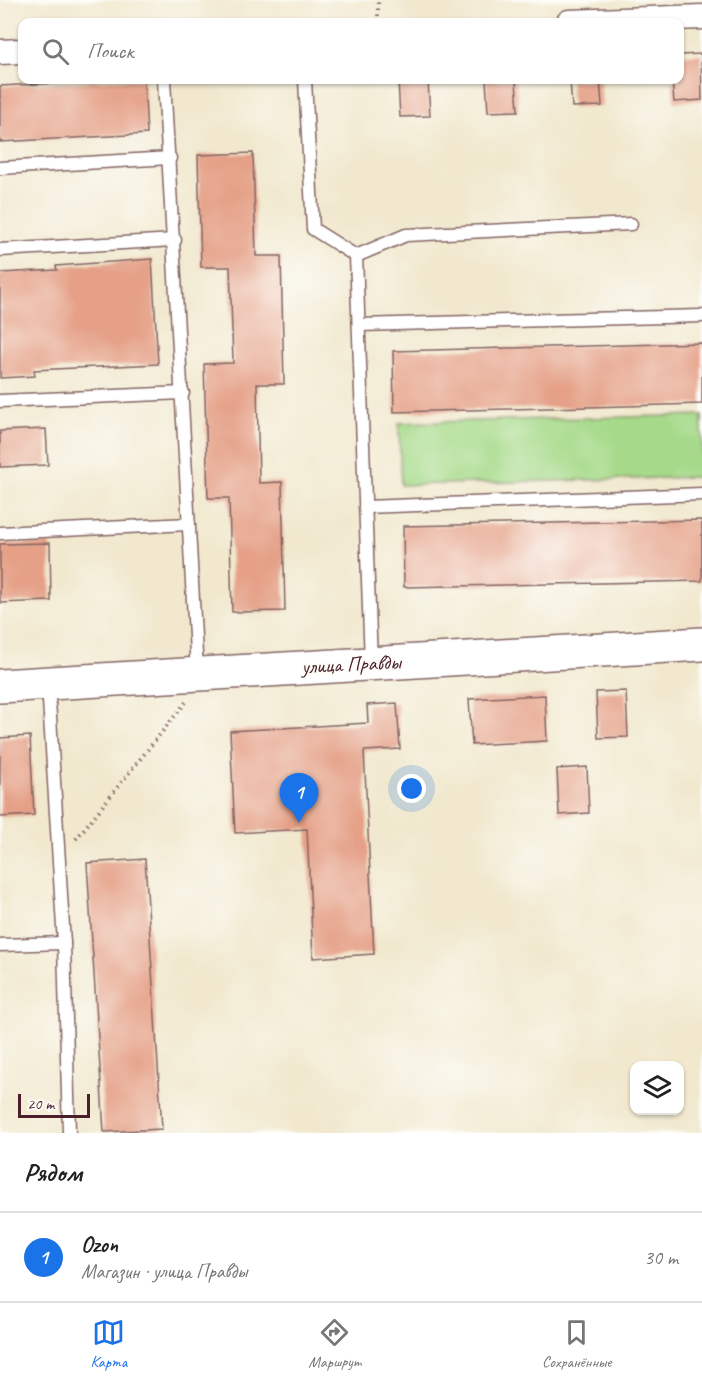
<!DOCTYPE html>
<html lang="ru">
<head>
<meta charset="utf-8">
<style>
  :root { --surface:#fff; --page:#f2f2f2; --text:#222; --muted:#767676; --line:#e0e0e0; --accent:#1a73e8 }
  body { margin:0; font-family:Caveat,sans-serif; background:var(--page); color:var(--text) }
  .controls { position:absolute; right:18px; bottom:18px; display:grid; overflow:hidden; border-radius:12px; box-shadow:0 2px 4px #0004 }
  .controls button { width:54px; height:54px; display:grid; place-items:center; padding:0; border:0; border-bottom:2px solid var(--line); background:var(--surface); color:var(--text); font:30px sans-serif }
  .scale { position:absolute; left:18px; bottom:15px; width:72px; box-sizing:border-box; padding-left:6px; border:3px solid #4a1f2b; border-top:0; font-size:16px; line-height:21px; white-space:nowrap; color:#4a1f2b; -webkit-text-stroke:4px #fdfcf7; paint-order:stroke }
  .you { position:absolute; left:412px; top:789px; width:21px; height:21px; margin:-15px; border:4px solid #fff; border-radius:50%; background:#1a73e8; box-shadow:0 0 0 9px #1a73e833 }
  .badge { display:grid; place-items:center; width:39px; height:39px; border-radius:50%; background:var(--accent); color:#fff; font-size:20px; font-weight:700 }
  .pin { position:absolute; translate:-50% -50px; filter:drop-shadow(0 2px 3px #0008) }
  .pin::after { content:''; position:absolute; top:32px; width:21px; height:18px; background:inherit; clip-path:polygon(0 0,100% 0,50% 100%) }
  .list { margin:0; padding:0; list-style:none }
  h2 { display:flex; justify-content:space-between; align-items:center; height:78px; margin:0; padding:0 24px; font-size:26px }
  h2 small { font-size:20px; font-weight:400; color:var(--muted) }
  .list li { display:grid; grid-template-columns:39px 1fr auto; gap:18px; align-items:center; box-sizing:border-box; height:90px; padding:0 24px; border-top:2px solid var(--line) }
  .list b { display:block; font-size:22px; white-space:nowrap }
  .list p { margin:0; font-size:20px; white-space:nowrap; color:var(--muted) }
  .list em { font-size:20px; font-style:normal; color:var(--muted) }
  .icon { flex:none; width:33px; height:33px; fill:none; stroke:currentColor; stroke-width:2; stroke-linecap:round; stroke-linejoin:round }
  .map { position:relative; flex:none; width:702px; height:1133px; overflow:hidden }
  .search { position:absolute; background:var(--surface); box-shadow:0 2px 4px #0004; left:18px; right:18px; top:18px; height:66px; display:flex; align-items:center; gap:15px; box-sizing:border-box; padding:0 21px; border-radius:12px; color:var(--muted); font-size:22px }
  .sheet { height:168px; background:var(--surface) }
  nav { display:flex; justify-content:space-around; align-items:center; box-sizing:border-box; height:84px; border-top:2px solid var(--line); background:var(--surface); font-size:16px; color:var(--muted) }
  nav a { display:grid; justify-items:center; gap:3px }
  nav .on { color:var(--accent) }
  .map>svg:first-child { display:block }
</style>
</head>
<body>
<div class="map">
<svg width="702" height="1133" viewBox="0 0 702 1133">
  <rect width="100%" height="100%" fill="#fdfcf7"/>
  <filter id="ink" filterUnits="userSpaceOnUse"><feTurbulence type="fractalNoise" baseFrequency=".0167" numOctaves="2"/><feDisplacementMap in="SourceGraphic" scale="12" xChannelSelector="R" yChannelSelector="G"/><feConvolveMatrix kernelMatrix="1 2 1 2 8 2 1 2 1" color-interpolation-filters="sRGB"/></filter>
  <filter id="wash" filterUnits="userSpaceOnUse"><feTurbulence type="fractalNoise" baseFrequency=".008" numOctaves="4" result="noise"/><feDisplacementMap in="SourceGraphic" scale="24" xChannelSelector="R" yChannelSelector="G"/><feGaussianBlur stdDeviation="1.35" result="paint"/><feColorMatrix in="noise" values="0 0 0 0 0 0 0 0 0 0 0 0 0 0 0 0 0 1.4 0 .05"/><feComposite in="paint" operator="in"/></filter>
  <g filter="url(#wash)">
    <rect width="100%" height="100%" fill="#f1e8ce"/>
    <path fill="#a6da8a" stroke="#787c5a" stroke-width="1.5" d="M 702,415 L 702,477 L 401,485 L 399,423 Z"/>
    <g id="blocks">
      <g fill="#e5a087">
        <path d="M 701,54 L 702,100 L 674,102 L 672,80 L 680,80 L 680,55 Z"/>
        <path d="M 114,80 L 144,80 L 147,134 L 0,142 L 0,86 Z"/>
        <path d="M 398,80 L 428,80 L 430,116 L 400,117 Z"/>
        <path d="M 486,80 L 516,80 L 518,111 L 488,112 Z"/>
        <path d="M 570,80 L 600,80 L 602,106 L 572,107 Z"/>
        <path d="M 253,153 L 256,256 L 281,256 L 284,384 L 257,384 L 259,483 L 282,482 L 285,611 L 232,612 L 229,498 L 208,498 L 204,364 L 233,363 L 230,267 L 201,267 L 198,155 Z"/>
        <path d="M 152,259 L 158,364 L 34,370 L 35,376 L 0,378 L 0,273 L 57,270 L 56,266 Z"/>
        <path d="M 702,343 L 702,404 L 394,412 L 393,351 Z"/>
        <path d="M 46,429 L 48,465 L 0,467 L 0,431 Z"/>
        <path d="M 702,520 L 702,581 L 404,587 L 403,526 Z"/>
        <path d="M 50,543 L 51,601 L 0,603 L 0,544 Z"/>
        <path d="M 626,691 L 628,737 L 598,738 L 596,692 Z"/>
        <path d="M 545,695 L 547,741 L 472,745 L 469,699 Z"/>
        <path d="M 397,703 L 400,749 L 364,751 L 374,954 L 313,958 L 307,829 L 235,833 L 230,731 L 368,723 L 367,705 Z"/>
        <path d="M 30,736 L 34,815 L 0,817 L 0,738 Z"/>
        <path d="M 587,767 L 589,813 L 559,815 L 557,769 Z"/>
        <path d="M 145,859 L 162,1129 L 104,1132 L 87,863 Z"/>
      </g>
    </g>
  </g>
  <g filter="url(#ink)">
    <use href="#blocks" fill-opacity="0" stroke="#846564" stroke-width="1.5"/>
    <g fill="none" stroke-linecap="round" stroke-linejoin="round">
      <defs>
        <g id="lane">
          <path d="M 164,80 L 197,672"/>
          <path d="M 305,80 L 313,229 L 356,256 L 371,662"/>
          <path d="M 0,168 L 170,158"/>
          <path d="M 0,250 L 175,240"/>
          <path d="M 356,256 L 406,235 L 631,224"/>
          <path d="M 359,325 L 702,316"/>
          <path d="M 0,401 L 183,393"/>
          <path d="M 365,507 L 702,494"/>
          <path d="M 0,533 L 189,524"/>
          <path d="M 48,684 L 64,943 L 69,1133"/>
          <path d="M 0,945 L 64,943"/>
        </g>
        <g id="street">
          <path d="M 569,22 L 702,17"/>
          <path d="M 0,52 L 22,51"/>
        </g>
        <path id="secondary" d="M 0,686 L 702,644"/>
      </defs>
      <use href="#lane" stroke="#846564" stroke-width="15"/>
      <use href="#street" stroke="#846564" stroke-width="27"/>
      <use href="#secondary" stroke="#846564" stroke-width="36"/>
      <g stroke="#846564" stroke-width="4" stroke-dasharray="1.5 4.5" stroke-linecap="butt">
        <path d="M 378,22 L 378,0"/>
        <path d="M 76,839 L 186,702"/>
      </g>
      <use href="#lane" stroke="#fff" stroke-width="12"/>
      <use href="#street" stroke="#fff" stroke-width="24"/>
      <use href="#secondary" stroke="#fff" stroke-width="33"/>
    </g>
  </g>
  <g text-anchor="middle" stroke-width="4.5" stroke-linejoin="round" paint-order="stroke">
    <g font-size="21" fill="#4a1f2b" stroke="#fdfcf7">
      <text transform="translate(351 664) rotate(-3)" y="7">улица Правды</text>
    </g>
  </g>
</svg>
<div class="controls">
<button><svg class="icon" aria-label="layers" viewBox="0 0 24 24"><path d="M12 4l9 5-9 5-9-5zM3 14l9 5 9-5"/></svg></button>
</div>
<div class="scale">20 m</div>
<div class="you"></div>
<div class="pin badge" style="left:299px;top:823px">1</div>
<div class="search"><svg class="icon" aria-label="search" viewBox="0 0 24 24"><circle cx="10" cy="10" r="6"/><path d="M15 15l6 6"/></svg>Поиск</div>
</div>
<section class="sheet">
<h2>Рядом<small></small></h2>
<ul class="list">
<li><span class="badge">1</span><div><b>Ozon</b><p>Магазин · улица Правды</p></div><em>30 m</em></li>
</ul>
</section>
<nav>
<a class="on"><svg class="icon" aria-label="map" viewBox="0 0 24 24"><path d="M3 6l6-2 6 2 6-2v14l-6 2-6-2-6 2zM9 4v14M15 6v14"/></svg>Карта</a>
<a><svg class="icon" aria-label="directions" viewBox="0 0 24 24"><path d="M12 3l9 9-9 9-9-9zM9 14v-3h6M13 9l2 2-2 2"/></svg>Маршрут</a>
<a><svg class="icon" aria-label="saved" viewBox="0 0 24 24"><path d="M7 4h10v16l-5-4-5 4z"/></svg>Сохранённые</a>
</nav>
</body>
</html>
